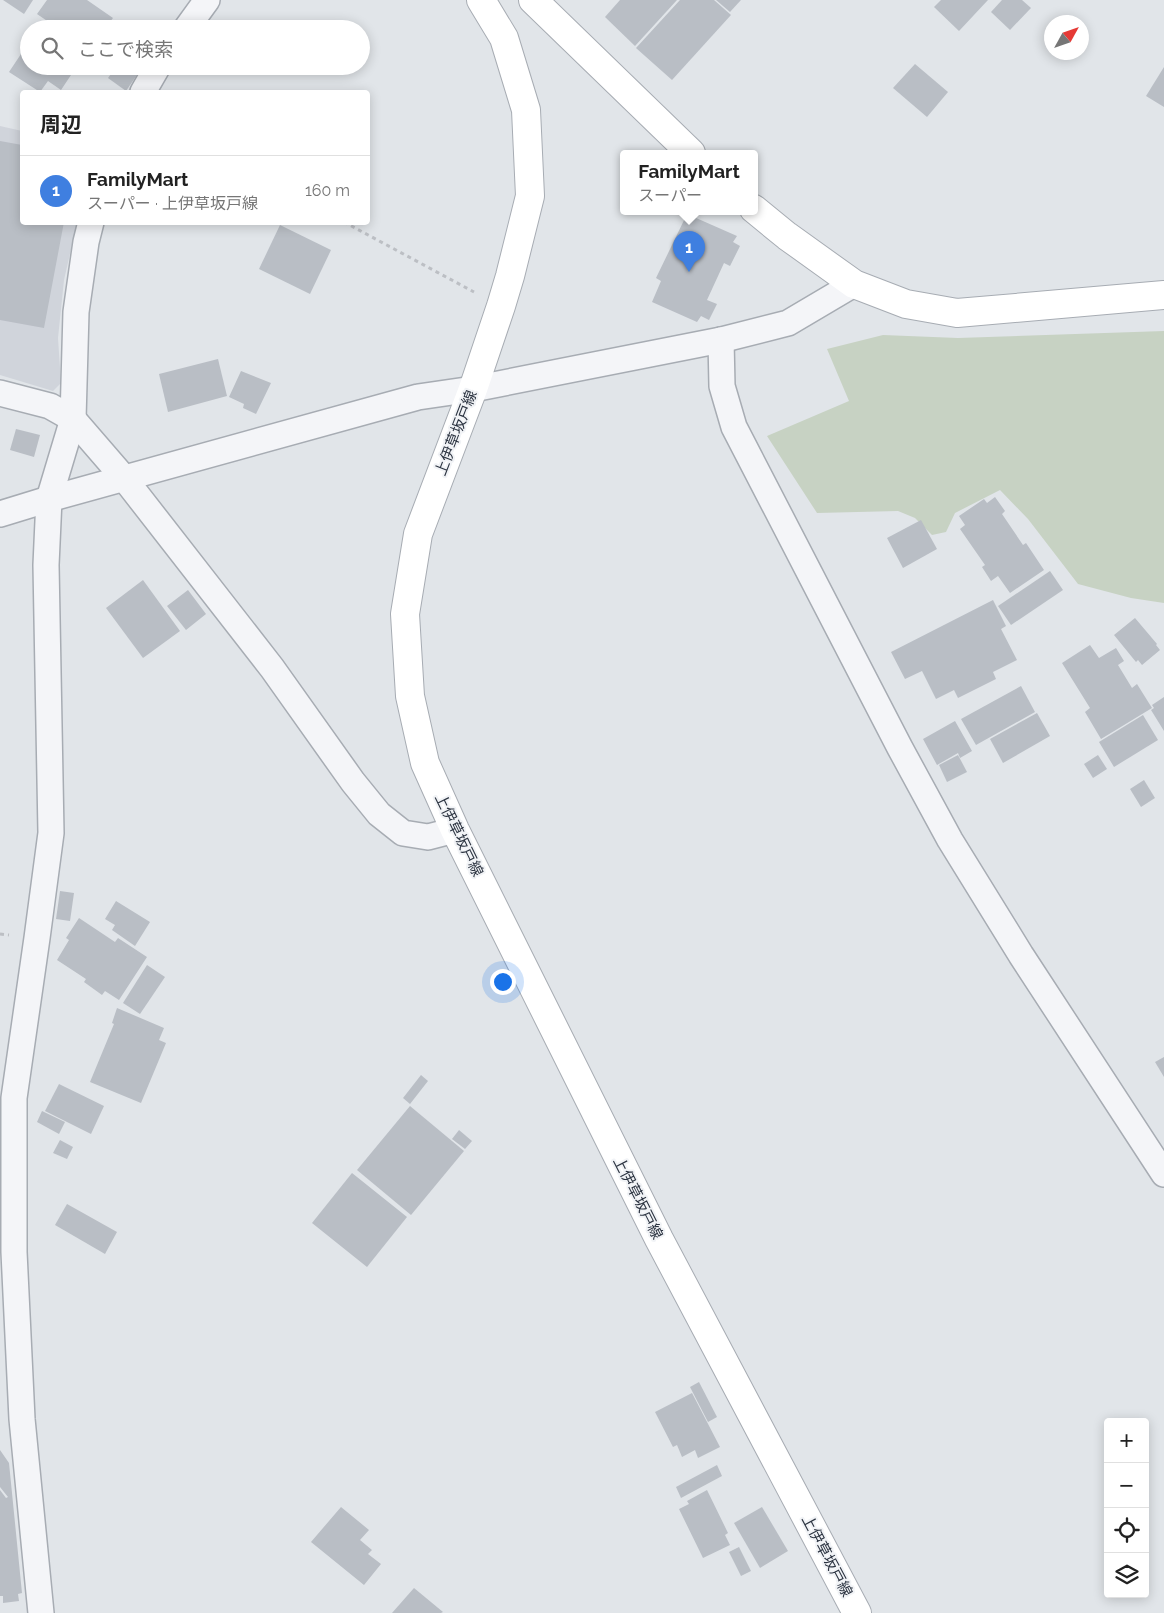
<!DOCTYPE html>
<html lang="ja">
<head>
<meta charset="utf-8">
<style>
  :root { --surface:#fff; --page:#f2f2f2; --text:#222; --muted:#767676; --line:#e0e0e0; --accent:#b45309 }
  body { margin:0; font-family:Raleway,"Noto Sans JP",sans-serif; background:var(--page); color:var(--text) }
  .controls { position:absolute; right:15px; bottom:15px; display:grid; overflow:hidden; border-radius:5px; box-shadow:0 2px 12px #0003 }
  .controls button { width:45px; height:45px; display:grid; place-items:center; padding:0; border:0; border-bottom:1px solid var(--line); background:var(--surface); color:var(--text); font:25px sans-serif }
  .compass { position:absolute; left:1044px; top:15px; width:45px; height:45px; border-radius:50%; background:var(--surface); box-shadow:0 2px 12px #0003; rotate:50deg }
  .you { position:absolute; left:502px; top:981px; width:18px; height:18px; margin:-12px; border:4px solid #fff; border-radius:50%; background:#1a73e8; box-shadow:0 0 0 8px #1a73e833 }
  .badge { display:grid; place-items:center; width:32px; height:32px; border-radius:50%; background:var(--accent); color:#fff; font-size:16px; font-weight:700 }
  .pin { position:absolute; translate:-50% -41px; filter:drop-shadow(0 1px 2px #0008) }
  .pin::after { content:''; position:absolute; top:26px; width:18px; height:15px; background:inherit; clip-path:polygon(0 0,100% 0,50% 100%) }
  .popup { position:absolute; left:620px; top:150px; width:138px; height:65px; box-sizing:border-box; display:grid; place-content:center; border-radius:5px; background:var(--surface); filter:drop-shadow(0 1px 4px #0005); font-size:16px; white-space:nowrap; color:var(--muted) }
  .popup b { font-size:19px; color:var(--text) }
  .popup::after { content:''; position:absolute; left:50%; top:100%; margin-left:-10px; border:10px solid transparent; border-top-color:var(--surface) }
  .list { margin:0; padding:0; list-style:none }
  h2 { display:flex; justify-content:space-between; align-items:center; height:65px; margin:0; padding:0 20px; font-size:21px }
  h2 small { font-size:16px; font-weight:400; color:var(--muted) }
  .list li { display:grid; grid-template-columns:32px 1fr auto; gap:15px; align-items:center; box-sizing:border-box; height:70px; padding:0 20px; border-top:1px solid var(--line) }
  .list b { display:block; font-size:19px; white-space:nowrap }
  .list p { margin:0; font-size:16px; white-space:nowrap; color:var(--muted) }
  .list em { font-size:16px; font-style:normal; color:var(--muted) }
  .icon { flex:none; width:28px; height:28px; fill:none; stroke:currentColor; stroke-width:2; stroke-linecap:round; stroke-linejoin:round }
  .map { position:relative; flex:none; width:1164px; height:1613px; overflow:hidden }
  .search { position:absolute; background:var(--surface); box-shadow:0 2px 12px #0003; left:20px; top:20px; width:350px; height:55px; display:flex; align-items:center; gap:12px; box-sizing:border-box; padding:0 18px; border-radius:28px; color:var(--muted); font-size:19px }
  .panel { position:absolute; background:var(--surface); box-shadow:0 2px 12px #0003; left:20px; top:90px; width:350px; height:135px; border-radius:5px }
  .map>svg:first-child { display:block }
</style>
</head>
<body>
<div class="map">
<svg width="1164" height="1613" viewBox="0 0 1164 1613">
  <rect width="100%" height="100%" fill="#e1e5e9"/>
  <path fill="#d0d4db" d="M 0,126 L 22,131 L 22,222 L 77,223 L 64,280 L 58,338 L 61,383 L 53,391 L 0,375 Z"/>
  <path fill="#c7d2c3" d="M 1164,331 L 1164,603 L 1131,598 L 1078,584 L 1028,519 L 1000,490 L 955,513 L 946,532 L 932,535 L 915,518 L 898,511 L 817,513 L 767,436 L 849,401 L 827,349 L 883,335 L 958,338 Z"/>
  <g fill="#b9bec5">
    <path d="M 3,0 L 33,0 L 24,14 Z"/>
    <path d="M 47,0 L 87,0 L 113,18 L 106,27 L 108,29 L 59,29 L 37,14 Z"/>
    <path d="M 620,0 L 677,0 L 635,46 L 605,17 Z"/>
    <path d="M 680,0 L 714,0 L 731,15 L 672,80 L 636,48 Z"/>
    <path d="M 716,0 L 741,0 L 730,12 Z"/>
    <path d="M 941,0 L 988,0 L 959,31 L 934,7 Z"/>
    <path d="M 1002,0 L 1022,0 L 1031,8 L 1010,30 L 991,12 Z"/>
    <path d="M 29,42 L 29,66 L 71,66 L 75,69 L 61,90 L 48,81 L 40,92 L 9,72 Z"/>
    <path d="M 915,64 L 948,92 L 927,117 L 893,88 Z"/>
    <path d="M 117,66 L 143,66 L 126,91 L 108,78 Z"/>
    <path d="M 1164,67 L 1164,107 L 1146,96 Z"/>
    <path d="M 0,141 L 22,145 L 22,222 L 64,222 L 44,328 L 0,320 Z"/>
    <path d="M 687,214 L 737,236 L 733,242 L 740,246 L 730,266 L 724,263 L 707,300 L 717,304 L 709,320 L 701,316 L 697,322 L 652,302 L 661,281 L 656,278 Z"/>
    <path d="M 280,225 L 331,250 L 310,294 L 259,269 Z"/>
    <path d="M 218,359 L 227,396 L 168,412 L 159,374 Z"/>
    <path d="M 241,371 L 271,383 L 256,414 L 243,408 L 244,404 L 229,397 Z"/>
    <path d="M 16,429 L 40,435 L 34,457 L 10,450 Z"/>
    <path d="M 995,497 L 1005,511 L 1002,514 L 1023,545 L 1026,543 L 1044,570 L 1010,593 L 998,576 L 991,581 L 982,567 L 985,565 L 960,529 L 965,525 L 959,516 L 984,499 L 987,503 Z"/>
    <path d="M 921,520 L 937,549 L 903,568 L 887,538 Z"/>
    <path d="M 1050,571 L 1063,590 L 1011,625 L 998,606 Z"/>
    <path d="M 143,580 L 180,631 L 143,658 L 106,608 Z"/>
    <path d="M 188,590 L 206,614 L 186,630 L 167,606 Z"/>
    <path d="M 993,600 L 1006,626 L 1001,629 L 1017,660 L 993,672 L 996,679 L 958,698 L 954,690 L 936,699 L 922,671 L 905,679 L 891,652 Z"/>
    <path d="M 1135,618 L 1157,644 L 1156,645 L 1160,650 L 1142,665 L 1138,660 L 1136,662 L 1114,635 Z"/>
    <path d="M 1090,645 L 1099,658 L 1116,648 L 1124,661 L 1118,665 L 1132,688 L 1137,684 L 1152,708 L 1101,739 L 1085,712 L 1090,708 L 1062,663 Z"/>
    <path d="M 1021,686 L 1035,712 L 976,745 L 961,719 Z"/>
    <path d="M 1164,697 L 1164,731 L 1151,710 L 1154,708 L 1152,705 Z"/>
    <path d="M 1037,713 L 1050,736 L 1003,763 L 990,739 Z"/>
    <path d="M 1143,715 L 1158,740 L 1114,767 L 1099,742 Z"/>
    <path d="M 955,721 L 972,751 L 960,758 L 958,753 L 937,765 L 923,739 Z"/>
    <path d="M 958,755 L 967,772 L 947,782 L 939,765 Z"/>
    <path d="M 1098,755 L 1107,769 L 1093,778 L 1084,764 Z"/>
    <path d="M 1144,780 L 1155,798 L 1141,807 L 1130,789 Z"/>
    <path d="M 60,891 L 74,893 L 70,921 L 56,919 Z"/>
    <path d="M 116,901 L 150,922 L 135,946 L 112,930 L 115,925 L 105,919 Z"/>
    <path d="M 79,918 L 115,942 L 118,938 L 147,957 L 119,1000 L 105,991 L 102,995 L 84,982 L 86,979 L 57,960 L 69,940 L 66,938 Z"/>
    <path d="M 147,965 L 165,977 L 140,1014 L 123,1003 Z"/>
    <path d="M 117,1008 L 164,1028 L 159,1040 L 166,1043 L 141,1103 L 90,1082 L 114,1024 L 112,1023 Z"/>
    <path d="M 1164,1057 L 1164,1077 L 1155,1062 Z"/>
    <path d="M 421,1075 L 428,1081 L 410,1104 L 403,1098 Z"/>
    <path d="M 59,1084 L 104,1106 L 91,1134 L 45,1111 Z"/>
    <path d="M 410,1106 L 464,1151 L 411,1215 L 357,1170 Z"/>
    <path d="M 42,1111 L 65,1122 L 59,1134 L 37,1122 Z"/>
    <path d="M 459,1130 L 472,1141 L 465,1149 L 452,1139 Z"/>
    <path d="M 60,1140 L 73,1147 L 67,1159 L 53,1153 Z"/>
    <path d="M 352,1173 L 407,1217 L 367,1267 L 312,1223 Z"/>
    <path d="M 67,1204 L 117,1232 L 105,1254 L 55,1225 Z"/>
    <path d="M 699,1382 L 717,1417 L 708,1422 L 690,1387 Z"/>
    <path d="M 692,1393 L 720,1447 L 698,1458 L 695,1450 L 682,1457 L 677,1445 L 673,1447 L 655,1412 Z"/>
    <path d="M 0,1450 L 9,1463 L 22,1593 L 18,1594 L 19,1601 L 3,1603 L 3,1596 L 0,1596 L 0,1490 L 6,1498 L 8,1497 L 0,1487 Z"/>
    <path d="M 717,1465 L 722,1476 L 681,1498 L 676,1487 Z"/>
    <path d="M 707,1490 L 728,1533 L 725,1535 L 730,1545 L 703,1558 L 679,1509 L 689,1504 L 687,1501 Z"/>
    <path d="M 341,1507 L 369,1530 L 360,1540 L 372,1550 L 368,1554 L 381,1564 L 364,1585 L 311,1542 Z"/>
    <path d="M 762,1507 L 788,1551 L 760,1568 L 734,1523 Z"/>
    <path d="M 739,1547 L 751,1571 L 741,1576 L 729,1552 Z"/>
    <path d="M 414,1588 L 443,1612 L 441,1613 L 392,1613 Z"/>
  </g>
  <g fill="none" stroke-linecap="round" stroke-linejoin="round">
    <defs>
      <g id="street">
        <path d="M 186,29 L 207,0"/>
        <path d="M 143,92 L 158,66"/>
        <path d="M 721,340 L 722,386 L 734,427 L 900,748 L 950,840 L 1021,955 L 1164,1174"/>
        <path d="M 0,393 L 50,406 L 73,419 L 124,478 L 272,668 L 353,782 L 379,814 L 403,833 L 428,837 L 455,830"/>
        <path d="M 0,514 L 49,499 L 418,397 L 473,389 L 721,340 L 788,323 L 854,284"/>
        <path d="M 41,1613 L 22,1419 L 14,1252 L 14,1098 L 37,938 L 51,833 L 46,565 L 49,499 L 73,419 L 76,312 L 86,242 L 91,222"/>
      </g>
      <g id="secondary">
        <path d="M 481,0 L 504,38 L 526,110 L 530,196 L 510,276 L 501,306 L 473,389 L 418,534 L 405,614 L 410,696 L 425,763 L 455,830 L 659,1239 L 857,1613"/>
        <path d="M 533,0 L 691,153"/>
        <path d="M 754,209 L 787,236 L 854,284 L 906,304 L 957,313 L 1164,295"/>
      </g>
    </defs>
    <use href="#street" stroke="#a7acb3" stroke-width="28"/>
    <use href="#secondary" stroke="#a7acb3" stroke-width="30"/>
    <g stroke="#bcbfc4" stroke-width="3" stroke-dasharray="4 4" stroke-linecap="butt">
      <path d="M 344,222 L 474,292"/>
      <path d="M 0,934 L 9,935"/>
    </g>
    <use href="#street" stroke="#f4f5f8" stroke-width="25"/>
    <use href="#secondary" stroke="#fff" stroke-width="28"/>
  </g>
  <g text-anchor="middle" stroke-width="4" stroke-linejoin="round" paint-order="stroke">
    <g font-size="15" fill="#2b3340" stroke="#f1f3f6">
      <text transform="translate(456 433) rotate(-69)" y="5">上伊草坂戸線</text>
      <text transform="translate(459 835) rotate(64)" y="5">上伊草坂戸線</text>
      <text transform="translate(638 1198) rotate(63)" y="5">上伊草坂戸線</text>
      <text transform="translate(827 1556) rotate(62)" y="5">上伊草坂戸線</text>
    </g>
  </g>
</svg>
<div class="controls">
<button>+</button>
<button>−</button>
<button><svg class="icon" aria-label="locate" viewBox="0 0 24 24"><circle cx="12" cy="12" r="6"/><path d="M12 2v4M12 18v4M2 12h4M18 12h4"/></svg></button>
<button><svg class="icon" aria-label="layers" viewBox="0 0 24 24"><path d="M12 4l9 5-9 5-9-5zM3 14l9 5 9-5"/></svg></button>
</div>
<svg class="compass" viewBox="-18 -18 36 36"><path d="M0-13l5 13h-10z" fill="#e53935"/><path d="M0 13l5-13h-10z" fill="#767676"/></svg>
<div class="you"></div>
<div class="pin badge" style="left:689px;top:272px;background:#3f7fe0">1</div>
<div class="popup"><b>FamilyMart</b>スーパー</div>
<div class="search"><svg class="icon" aria-label="search" viewBox="0 0 24 24"><circle cx="10" cy="10" r="6"/><path d="M15 15l6 6"/></svg>ここで検索</div>
<section class="panel">
<h2>周辺<small></small></h2>
<ul class="list">
<li><span class="badge" style="background:#3f7fe0">1</span><div><b>FamilyMart</b><p>スーパー · 上伊草坂戸線</p></div><em>160 m</em></li>
</ul>
</section>
</div>
</body>
</html>
